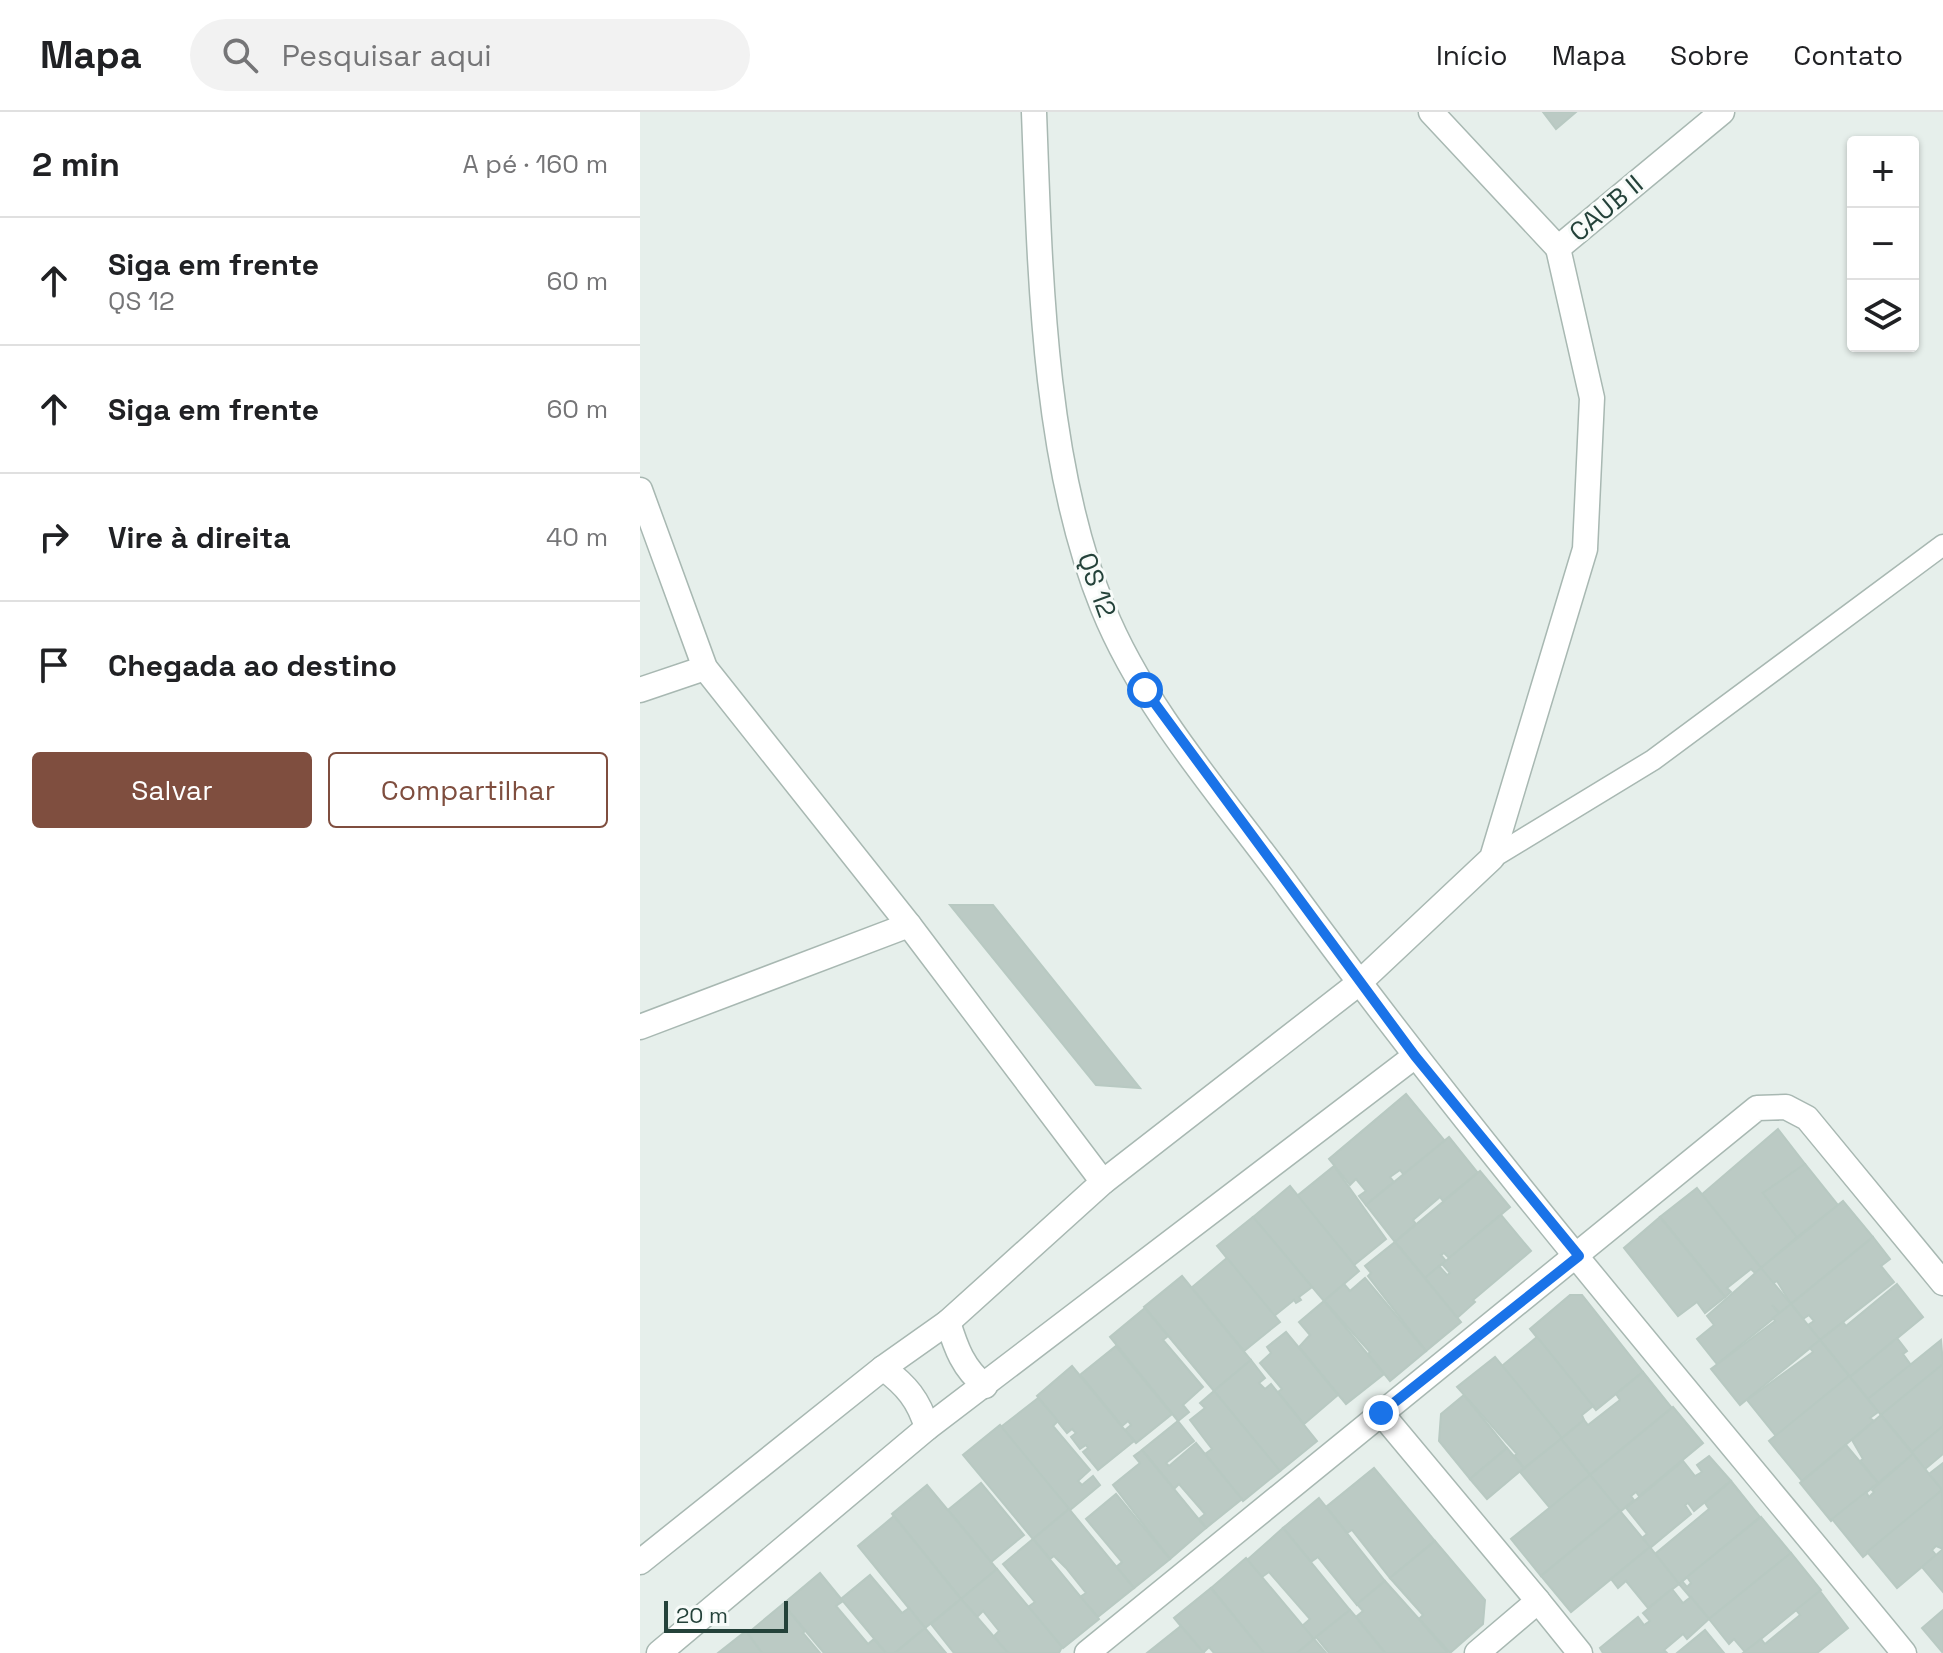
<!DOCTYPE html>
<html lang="pt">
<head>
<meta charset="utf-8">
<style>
  :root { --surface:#fff; --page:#f2f2f2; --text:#202124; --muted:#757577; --line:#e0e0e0; --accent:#7f4e3f }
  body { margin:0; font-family:"Space Grotesk",sans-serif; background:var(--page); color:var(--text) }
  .controls { position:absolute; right:24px; top:24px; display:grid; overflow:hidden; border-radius:8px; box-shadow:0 2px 6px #0004 }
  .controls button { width:72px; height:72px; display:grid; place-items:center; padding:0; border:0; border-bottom:2px solid var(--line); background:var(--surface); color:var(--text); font:40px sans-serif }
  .scale { position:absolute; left:24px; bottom:20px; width:124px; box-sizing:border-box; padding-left:8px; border:4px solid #24423a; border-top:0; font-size:22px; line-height:28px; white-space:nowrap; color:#24423a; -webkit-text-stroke:6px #f7fbf9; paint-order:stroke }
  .stop { position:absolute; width:24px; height:24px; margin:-18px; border:6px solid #1a73e8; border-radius:50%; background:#fff }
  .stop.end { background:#1a73e8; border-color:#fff; box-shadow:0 2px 8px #0008 }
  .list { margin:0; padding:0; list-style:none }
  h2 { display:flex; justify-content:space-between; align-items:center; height:104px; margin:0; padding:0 32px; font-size:34px }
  h2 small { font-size:26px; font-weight:400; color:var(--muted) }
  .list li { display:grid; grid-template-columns:52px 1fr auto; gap:24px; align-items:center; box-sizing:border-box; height:128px; padding:0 32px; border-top:2px solid var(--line) }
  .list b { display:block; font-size:30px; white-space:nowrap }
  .list p { margin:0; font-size:26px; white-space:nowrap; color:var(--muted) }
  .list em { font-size:26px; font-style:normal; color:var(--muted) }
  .actions { display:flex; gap:16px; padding:24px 32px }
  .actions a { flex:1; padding:18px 0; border:2px solid var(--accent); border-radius:8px; text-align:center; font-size:28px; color:var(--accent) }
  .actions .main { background:var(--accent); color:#fff }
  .icon { flex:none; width:44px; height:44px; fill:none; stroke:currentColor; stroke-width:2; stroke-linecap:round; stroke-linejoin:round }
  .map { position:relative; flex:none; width:1303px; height:1541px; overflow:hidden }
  header { display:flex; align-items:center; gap:48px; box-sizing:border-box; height:112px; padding:0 40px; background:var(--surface); border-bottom:2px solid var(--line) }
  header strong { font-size:38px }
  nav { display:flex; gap:44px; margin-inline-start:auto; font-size:28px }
  .search { width:560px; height:72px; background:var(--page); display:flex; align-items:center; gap:20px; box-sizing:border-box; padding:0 28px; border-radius:44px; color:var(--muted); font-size:30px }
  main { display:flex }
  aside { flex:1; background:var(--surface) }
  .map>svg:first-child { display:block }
</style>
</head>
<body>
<header>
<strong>Mapa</strong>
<div class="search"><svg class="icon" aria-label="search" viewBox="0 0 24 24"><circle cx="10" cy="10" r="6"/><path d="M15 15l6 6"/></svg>Pesquisar aqui</div>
<nav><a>Início</a><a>Mapa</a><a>Sobre</a><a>Contato</a></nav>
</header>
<main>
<aside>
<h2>2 min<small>A pé · 160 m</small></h2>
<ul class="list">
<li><svg class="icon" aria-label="ahead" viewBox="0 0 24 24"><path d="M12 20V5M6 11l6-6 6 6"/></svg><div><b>Siga em frente</b><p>QS 12</p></div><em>60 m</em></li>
<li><svg class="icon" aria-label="ahead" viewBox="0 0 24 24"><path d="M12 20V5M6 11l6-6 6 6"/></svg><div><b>Siga em frente</b></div><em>60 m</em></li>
<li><svg class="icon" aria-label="right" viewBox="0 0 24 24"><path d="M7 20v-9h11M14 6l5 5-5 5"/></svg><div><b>Vire à direita</b></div><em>40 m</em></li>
<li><svg class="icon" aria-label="arrive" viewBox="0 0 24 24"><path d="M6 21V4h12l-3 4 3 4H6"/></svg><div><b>Chegada ao destino</b></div></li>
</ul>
<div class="actions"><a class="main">Salvar</a><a>Compartilhar</a></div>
</aside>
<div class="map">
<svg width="1303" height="1541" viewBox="0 0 1303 1541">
  <rect width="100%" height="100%" fill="#e6efeb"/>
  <g fill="#bbcac4" stroke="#b8c9c2" stroke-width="2">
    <path d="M 903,0 L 936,0 L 916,17 Z"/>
    <path d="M 310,793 L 353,793 L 500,976 L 456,973 Z"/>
    <path d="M 766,982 L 805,1029 L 764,1063 L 760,1058 L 750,1065 L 754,1070 L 726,1093 L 719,1084 L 726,1079 L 716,1067 L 710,1073 L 689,1047 Z"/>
    <path d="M 1138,1017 L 1165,1052 L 1123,1081 L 1157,1125 L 1121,1156 L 1061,1083 Z"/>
    <path d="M 809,1025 L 838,1061 L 803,1089 L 800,1085 L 773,1108 L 776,1112 L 755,1130 L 726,1093 Z"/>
    <path d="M 1165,1052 L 1198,1093 L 1157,1125 L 1123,1081 Z"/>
    <path d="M 694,1054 L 746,1127 L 714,1153 L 657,1084 Z"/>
    <path d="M 840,1059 L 870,1095 L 809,1146 L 804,1141 L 801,1143 L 806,1149 L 785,1166 L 755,1130 Z"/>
    <path d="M 650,1074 L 719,1159 L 684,1189 L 613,1105 Z"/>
    <path d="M 1057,1076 L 1121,1156 L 1115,1161 L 1111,1157 L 1087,1176 L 1091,1180 L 1085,1185 L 1020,1105 Z"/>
    <path d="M 1203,1089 L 1233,1125 L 1151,1192 L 1137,1169 L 1133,1171 L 1121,1156 Z"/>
    <path d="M 861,1103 L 891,1139 L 833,1188 L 835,1190 L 817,1206 L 785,1166 L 799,1154 L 807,1163 L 810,1161 L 802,1152 Z"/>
    <path d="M 613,1105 L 672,1175 L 659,1185 L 661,1188 L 656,1191 L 654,1188 L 634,1204 L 577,1134 Z"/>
    <path d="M 1020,1105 L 1085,1185 L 1065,1201 L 1057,1190 L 1038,1204 L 984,1136 Z"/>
    <path d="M 1233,1125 L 1250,1147 L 1241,1154 L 1254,1170 L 1180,1228 L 1168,1213 L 1174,1209 L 1169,1203 L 1163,1207 L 1151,1192 Z"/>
    <path d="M 755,1130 L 821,1210 L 786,1239 L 728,1164 L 731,1161 L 725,1154 Z"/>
    <path d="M 587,1146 L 640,1210 L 604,1239 L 551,1176 Z"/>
    <path d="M 1121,1156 L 1151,1192 L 1140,1201 L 1132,1193 L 1139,1202 L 1077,1252 L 1057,1227 L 1074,1213 L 1067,1204 Z"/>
    <path d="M 542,1164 L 611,1248 L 574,1279 L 504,1195 Z"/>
    <path d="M 725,1166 L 786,1239 L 750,1269 L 728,1242 L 730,1240 L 684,1189 L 704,1172 L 710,1179 Z"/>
    <path d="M 1257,1172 L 1283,1205 L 1210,1265 L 1180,1228 L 1203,1210 L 1206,1214 Z"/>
    <path d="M 930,1183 L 942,1183 L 1003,1260 L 956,1298 L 890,1217 Z"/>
    <path d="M 684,1189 L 744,1262 L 706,1292 L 659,1235 L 670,1223 L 659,1210 Z"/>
    <path d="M 1151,1192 L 1180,1228 L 1100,1293 L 1071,1257 L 1135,1209 L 1133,1206 Z"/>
    <path d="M 505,1196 L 528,1224 L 523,1228 L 563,1275 L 543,1293 L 549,1300 L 538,1309 L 470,1225 Z"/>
    <path d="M 646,1220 L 698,1283 L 664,1312 L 638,1280 L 642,1277 L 620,1251 L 631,1241 L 627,1235 Z"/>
    <path d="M 897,1225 L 953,1294 L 942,1303 L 944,1308 L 922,1326 L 862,1254 Z"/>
    <path d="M 1257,1226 L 1267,1239 L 1263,1242 L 1271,1253 L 1228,1287 L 1210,1265 Z"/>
    <path d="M 1180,1228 L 1209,1264 L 1136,1324 L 1107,1288 L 1173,1240 L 1170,1236 Z"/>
    <path d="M 1301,1228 L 1303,1252 L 1241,1303 L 1228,1287 Z"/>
    <path d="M 476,1234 L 532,1302 L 496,1331 L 485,1318 L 491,1313 L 488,1309 L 482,1314 L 440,1263 Z"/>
    <path d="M 855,1245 L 922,1326 L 884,1356 L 874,1344 L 877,1342 L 817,1275 Z"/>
    <path d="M 611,1248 L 625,1266 L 619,1271 L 625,1277 L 631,1272 L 677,1329 L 640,1359 L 574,1279 Z"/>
    <path d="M 1303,1252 L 1303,1314 L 1272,1340 L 1241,1303 Z"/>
    <path d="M 432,1254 L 494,1329 L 458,1358 L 443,1340 L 448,1336 L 446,1333 L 440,1337 L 431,1325 L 436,1321 L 432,1317 L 427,1321 L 397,1284 Z"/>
    <path d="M 1003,1260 L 1032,1296 L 950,1363 L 921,1327 L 944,1308 L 948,1313 L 980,1288 L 976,1282 Z"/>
    <path d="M 1209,1264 L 1238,1300 L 1230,1306 L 1234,1309 L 1162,1369 L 1129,1329 Z"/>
    <path d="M 574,1279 L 640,1359 L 603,1389 L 565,1342 L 572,1337 L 550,1308 L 565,1296 L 560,1291 Z"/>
    <path d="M 824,1283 L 867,1336 L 830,1367 L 799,1329 L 801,1302 Z"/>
    <path d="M 398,1286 L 418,1309 L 413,1314 L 450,1358 L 438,1369 L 442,1373 L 453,1364 L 460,1373 L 430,1398 L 361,1315 Z"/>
    <path d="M 1033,1295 L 1063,1331 L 999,1384 L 996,1380 L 991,1384 L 994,1388 L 980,1400 L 950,1363 Z"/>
    <path d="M 1241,1303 L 1273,1342 L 1238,1371 L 1220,1349 L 1223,1347 L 1212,1328 Z"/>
    <path d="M 538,1309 L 554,1329 L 526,1351 L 529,1354 L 556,1331 L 602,1387 L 566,1416 L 559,1407 L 565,1402 L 539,1372 L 534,1377 L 502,1338 Z"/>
    <path d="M 360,1313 L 429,1397 L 393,1427 L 323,1343 Z"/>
    <path d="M 1303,1314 L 1303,1342 L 1285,1357 L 1272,1340 Z"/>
    <path d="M 921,1327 L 950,1363 L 910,1396 L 880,1360 Z"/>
    <path d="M 1206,1333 L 1238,1371 L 1191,1409 L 1160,1371 Z"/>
    <path d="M 867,1336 L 884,1356 L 847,1387 L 830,1367 Z"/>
    <path d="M 502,1338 L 566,1416 L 530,1447 L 473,1373 L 500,1351 L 494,1344 Z"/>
    <path d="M 1273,1342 L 1302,1378 L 1223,1445 L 1192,1407 L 1226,1380 L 1229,1385 L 1234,1380 L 1232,1378 Z"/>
    <path d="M 1069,1344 L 1091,1369 L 1054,1399 L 1048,1391 L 1045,1393 L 1051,1402 L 1010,1436 L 1002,1426 L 1007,1422 L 986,1396 L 1043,1349 L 1055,1364 L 1062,1360 L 1057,1353 Z"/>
    <path d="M 1303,1351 L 1303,1376 L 1302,1377 L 1289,1362 Z"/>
    <path d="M 734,1356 L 795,1429 L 750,1466 L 712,1418 L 707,1421 L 686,1395 Z"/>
    <path d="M 950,1363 L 980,1399 L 901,1464 L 871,1427 Z"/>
    <path d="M 1091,1369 L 1120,1405 L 1039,1472 L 1015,1442 L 1069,1397 L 1065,1391 Z"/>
    <path d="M 341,1371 L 384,1423 L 351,1450 L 308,1398 Z"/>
    <path d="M 287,1373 L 357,1457 L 321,1487 L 252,1402 Z"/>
    <path d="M 1302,1378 L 1303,1437 L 1296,1434 L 1292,1438 L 1296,1443 L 1257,1476 L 1227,1440 Z"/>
    <path d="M 476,1382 L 530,1447 L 494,1476 L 476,1455 L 482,1450 L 446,1407 Z"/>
    <path d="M 679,1386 L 745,1469 L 717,1493 L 678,1445 L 671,1450 L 643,1416 Z"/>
    <path d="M 429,1397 L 494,1476 L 458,1505 L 440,1485 L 446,1481 L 426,1456 L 414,1444 L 410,1447 L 393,1427 Z"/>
    <path d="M 980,1399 L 1010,1435 L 931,1500 L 901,1464 Z"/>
    <path d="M 254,1404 L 321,1487 L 285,1516 L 218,1434 Z"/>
    <path d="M 1121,1405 L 1151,1441 L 1069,1507 L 1039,1472 L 1042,1469 L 1047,1475 L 1051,1471 L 1047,1465 Z"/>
    <path d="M 643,1416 L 710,1498 L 674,1527 L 662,1514 L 670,1507 L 629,1460 L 622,1465 L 607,1448 Z"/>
    <path d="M 393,1427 L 459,1507 L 423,1536 L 388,1495 L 395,1490 L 363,1452 Z"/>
    <path d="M 795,1429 L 845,1488 L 843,1512 L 810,1541 L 779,1507 L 783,1503 L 750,1466 Z"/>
    <path d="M 1010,1435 L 1039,1472 L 1008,1496 L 986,1469 L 978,1476 L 971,1467 Z"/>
    <path d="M 1303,1437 L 1303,1480 L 1282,1455 Z"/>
    <path d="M 1151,1441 L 1181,1478 L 1105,1540 L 1094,1527 L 1089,1532 L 1069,1507 Z"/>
    <path d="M 606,1446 L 674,1527 L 657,1541 L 624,1541 L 571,1476 Z"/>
    <path d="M 357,1457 L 422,1535 L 419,1541 L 368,1541 L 353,1525 L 359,1519 L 343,1499 L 337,1505 L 321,1487 Z"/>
    <path d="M 180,1461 L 203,1489 L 196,1494 L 228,1532 L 234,1527 L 246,1541 L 184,1541 L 143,1492 Z"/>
    <path d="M 230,1463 L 262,1501 L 269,1496 L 285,1516 L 255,1541 L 246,1541 L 201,1487 Z"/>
    <path d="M 745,1469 L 779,1507 L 808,1541 L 745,1541 L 716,1505 L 723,1499 L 717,1492 Z"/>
    <path d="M 571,1476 L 624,1541 L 574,1541 L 569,1535 L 563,1541 L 534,1506 Z"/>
    <path d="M 1032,1477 L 1043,1491 L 1051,1485 L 1069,1507 L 1047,1527 L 1043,1522 L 1024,1538 L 1027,1541 L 963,1541 L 960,1536 L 998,1505 L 1004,1513 L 1010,1509 L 1003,1501 Z"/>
    <path d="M 1180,1479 L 1208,1516 L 1177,1541 L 1103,1541 L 1121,1527 L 1125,1532 L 1160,1503 L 1156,1498 Z"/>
    <path d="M 321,1487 L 337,1505 L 368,1541 L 314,1541 L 291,1512 Z"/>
    <path d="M 143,1492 L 165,1519 L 163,1521 L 180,1541 L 122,1541 L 109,1525 L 108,1521 Z"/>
    <path d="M 710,1498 L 716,1505 L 745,1541 L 689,1541 L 676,1525 Z"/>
    <path d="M 1303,1498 L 1303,1541 L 1282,1516 Z"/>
    <path d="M 541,1514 L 564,1541 L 507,1541 Z"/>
    <path d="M 285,1516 L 306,1541 L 255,1541 Z"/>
    <path d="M 1065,1518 L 1084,1541 L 1037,1541 Z"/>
    <path d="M 106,1519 L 122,1541 L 78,1541 Z"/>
    <path d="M 674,1527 L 686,1541 L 657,1541 Z"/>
  </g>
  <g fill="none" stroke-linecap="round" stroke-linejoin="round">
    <defs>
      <path id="service" d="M 852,746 L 1013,648 L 1303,433"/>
      <g id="minor">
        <path d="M 394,0 C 400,159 403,348 463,496 C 504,598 586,689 650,777 C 843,1041 1057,1289 1264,1541"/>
        <path d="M 791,0 L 918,136 L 1082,0"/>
        <path d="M 0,378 L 65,556 L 269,813 L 463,1070"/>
        <path d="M 0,578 L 65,556"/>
        <path d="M 0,915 L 269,813"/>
        <path d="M 308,1210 C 316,1236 323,1256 345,1274"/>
        <path d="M 243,1256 C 266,1273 279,1288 287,1316"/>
        <path d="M 741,1301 L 898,1489 L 837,1541"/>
        <path d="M 0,1450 L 243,1256 L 308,1210 L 463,1070 L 719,871 L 852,746 L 945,437 L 952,286 L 918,136"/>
        <path d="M 898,1489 L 940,1541"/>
        <path d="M 19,1541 L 287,1316 L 775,944"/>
        <path d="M 447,1541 L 1117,996 L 1146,995 L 1167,1006 L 1303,1171"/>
      </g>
    </defs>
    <use href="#service" stroke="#a8b8b2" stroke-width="23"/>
    <use href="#minor" stroke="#a8b8b2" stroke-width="27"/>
    <use href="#service" stroke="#fff" stroke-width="20"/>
    <use href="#minor" stroke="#fff" stroke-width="24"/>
  </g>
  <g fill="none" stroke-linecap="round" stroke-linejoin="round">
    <path stroke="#1a73e8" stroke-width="10" d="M 505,578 L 775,944 L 939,1144 L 741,1301"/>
  </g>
  <g text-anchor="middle" stroke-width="6" stroke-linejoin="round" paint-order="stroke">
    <g font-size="26" fill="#24423a" stroke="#f7fbf9">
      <text transform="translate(966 96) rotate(-40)" y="9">CAUB II</text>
      <text transform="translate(457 473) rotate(70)" y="9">QS 12</text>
    </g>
  </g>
</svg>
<div class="controls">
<button>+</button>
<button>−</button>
<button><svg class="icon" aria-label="layers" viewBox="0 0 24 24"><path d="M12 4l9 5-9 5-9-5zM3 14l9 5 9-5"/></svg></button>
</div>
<div class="scale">20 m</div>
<div class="stop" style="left:505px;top:578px"></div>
<div class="stop end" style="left:741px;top:1301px"></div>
</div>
</main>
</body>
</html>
